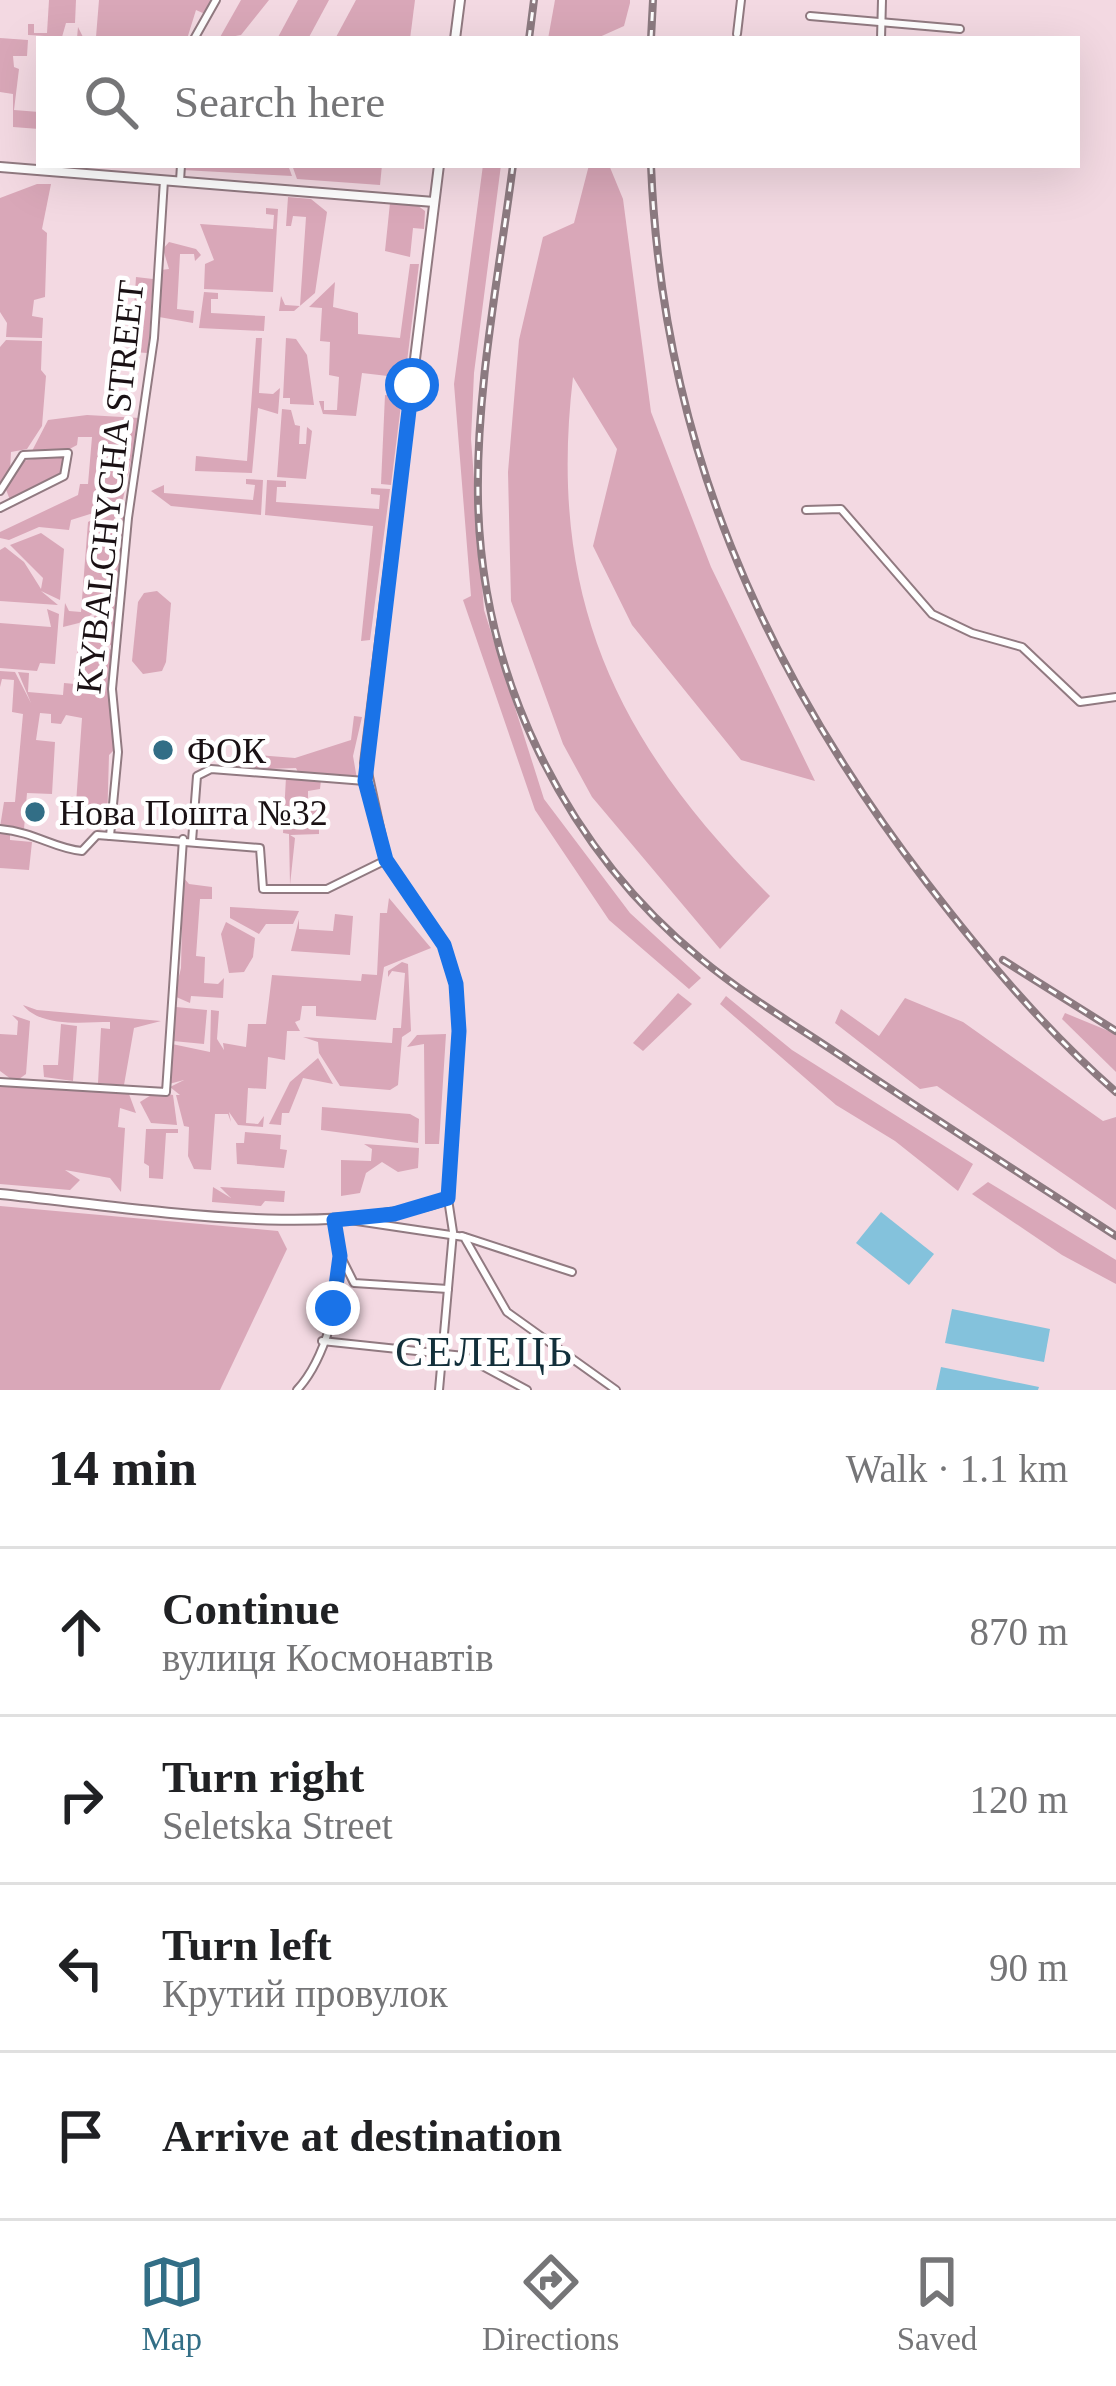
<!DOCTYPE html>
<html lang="en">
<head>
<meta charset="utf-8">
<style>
  :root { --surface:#fff; --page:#f6f6f6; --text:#202124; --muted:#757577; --line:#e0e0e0; --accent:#326e86 }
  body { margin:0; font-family:"Times New Roman",serif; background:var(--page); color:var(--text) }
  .stop { position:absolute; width:36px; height:36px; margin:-27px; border:9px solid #1a73e8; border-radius:50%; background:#fff }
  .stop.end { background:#1a73e8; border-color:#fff; box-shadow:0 3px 12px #0008 }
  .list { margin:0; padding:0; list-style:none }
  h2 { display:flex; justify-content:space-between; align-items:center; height:156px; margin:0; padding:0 48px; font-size:51px }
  h2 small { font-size:39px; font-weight:400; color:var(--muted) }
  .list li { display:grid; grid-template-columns:78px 1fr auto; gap:36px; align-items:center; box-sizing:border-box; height:168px; padding:0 48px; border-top:3px solid var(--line) }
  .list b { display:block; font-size:45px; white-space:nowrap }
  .list p { margin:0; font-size:39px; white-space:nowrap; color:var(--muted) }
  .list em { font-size:39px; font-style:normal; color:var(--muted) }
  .icon { flex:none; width:66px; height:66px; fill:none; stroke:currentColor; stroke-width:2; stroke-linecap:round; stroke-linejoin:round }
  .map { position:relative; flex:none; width:1116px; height:1390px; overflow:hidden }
  .search { position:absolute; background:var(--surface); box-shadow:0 12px 48px #0002; left:36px; right:36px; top:36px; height:132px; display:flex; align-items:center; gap:30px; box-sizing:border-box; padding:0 42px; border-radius:0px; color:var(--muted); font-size:45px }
  .sheet { height:828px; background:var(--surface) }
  nav { display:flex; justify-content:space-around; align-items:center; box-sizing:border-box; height:168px; border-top:3px solid var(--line); background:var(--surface); font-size:33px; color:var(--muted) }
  nav a { display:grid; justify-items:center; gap:6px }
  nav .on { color:var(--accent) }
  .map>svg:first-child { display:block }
</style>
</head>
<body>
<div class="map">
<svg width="1116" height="1390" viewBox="0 0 1116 1390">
  <rect width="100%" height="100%" fill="#f3d9e2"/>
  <g fill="#d9a7b8">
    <path d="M 49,0 L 76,0 L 75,23 L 66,23 L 62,37 L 28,35 L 28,24 L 34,24 L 34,33 L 47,33 Z"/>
    <path d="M 99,0 L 213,0 L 205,14 L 196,10 L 187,39 L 77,38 L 78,27 L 83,37 L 96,37 Z"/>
    <path d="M 241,0 L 269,0 L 241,35 L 219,39 Z"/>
    <path d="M 298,0 L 329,0 L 308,39 L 277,39 Z"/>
    <path d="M 356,0 L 415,0 L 410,39 L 335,39 Z"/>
    <path d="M 555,0 L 630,0 L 630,3 L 624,26 L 595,39 L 548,39 Z"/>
    <path d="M 0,38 L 28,40 L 27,56 L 13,56 L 14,67 L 19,69 L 14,110 L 39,112 L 39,129 L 13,127 L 13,94 L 0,92 Z"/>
    <path d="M 183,165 L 288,165 L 292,176 L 183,170 Z"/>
    <path d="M 292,165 L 382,165 L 380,185 L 297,179 Z"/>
    <path d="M 483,165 L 501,165 L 474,373 L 471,439 L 484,610 L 544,799 L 630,913 L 701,978 L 689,989 L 609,920 L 535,810 L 463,600 L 471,596 L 454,384 Z"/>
    <path d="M 589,165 L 609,165 L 623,199 L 651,412 L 711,567 L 815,781 L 741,760 L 632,625 L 593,546 L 617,449 L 573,377 C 547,598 616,742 770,896 L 720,949 L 592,797 L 563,744 L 511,601 L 508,472 L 519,340 L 543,237 L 574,223 Z"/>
    <path d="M 37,184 L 51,184 L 42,229 L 47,233 L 45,297 L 34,300 L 32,316 L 43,318 L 42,338 L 6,337 L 7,323 L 0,312 L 0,198 Z"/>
    <path d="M 288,197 L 311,199 L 327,212 L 315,293 L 294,311 L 279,311 L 281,296 L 285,305 L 300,306 L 306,217 L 293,216 L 291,226 L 286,226 Z"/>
    <path d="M 390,203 L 417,205 L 425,211 L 424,229 L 413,228 L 410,257 L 385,251 Z"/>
    <path d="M 266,208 L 278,209 L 273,292 L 204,289 L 205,264 L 214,260 L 200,224 L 273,229 L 274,215 L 266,214 Z"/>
    <path d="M 169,242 L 196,249 L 201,255 L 195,261 L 194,254 L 180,254 L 177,309 L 194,311 L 193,323 L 159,317 L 161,270 L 169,269 L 163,249 Z"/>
    <path d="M 410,264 L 419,264 L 405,378 L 362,373 L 356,416 L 323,414 L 319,401 L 324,401 L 324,410 L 337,410 L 339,377 L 329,375 L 330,342 L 320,341 L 322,308 L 309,307 L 335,282 L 333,307 L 358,313 L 358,334 L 400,338 Z"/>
    <path d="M 136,277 L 153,279 L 148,353 L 131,352 Z"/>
    <path d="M 204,292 L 218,293 L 218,299 L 211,299 L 211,313 L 265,316 L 264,331 L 199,328 Z"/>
    <path d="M 256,338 L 262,338 L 259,393 L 273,394 L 280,388 L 278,414 L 258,408 L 252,473 L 195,471 L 196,456 L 247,461 Z"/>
    <path d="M 286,338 L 296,339 L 307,355 L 314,405 L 290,404 L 290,398 L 283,398 Z"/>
    <path d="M 6,340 L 42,341 L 41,370 L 46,376 L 42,426 L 27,449 L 11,452 L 10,470 L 0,487 L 0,347 Z"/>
    <path d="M 385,395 L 402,397 L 391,485 L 381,484 Z"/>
    <path d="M 282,409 L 291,410 L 295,425 L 300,426 L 299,444 L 306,444 L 307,427 L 312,431 L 306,479 L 277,477 Z"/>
    <path d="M 87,415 L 140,418 L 122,504 L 71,520 L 69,530 L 39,527 L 9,540 L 0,538 L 0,532 L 78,495 L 80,484 L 88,484 L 92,437 L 78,437 L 77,445 L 64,452 L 32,451 L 48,420 Z"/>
    <path d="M 64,454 L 60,476 L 10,500 L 5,487 L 22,461 Z"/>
    <path d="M 246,479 L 263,480 L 261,515 L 171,506 L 151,491 L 164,485 L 164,493 L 253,500 L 255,485 L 246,484 Z"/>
    <path d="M 267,480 L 286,481 L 286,487 L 277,487 L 276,502 L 379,509 L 380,495 L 371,494 L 371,488 L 390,489 L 370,640 L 361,641 L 373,526 L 265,515 Z"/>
    <path d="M 129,500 L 118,592 L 112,598 L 118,596 L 113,647 L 85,626 L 104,606 L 79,623 L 63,627 L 65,603 L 69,611 L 81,612 L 88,522 Z"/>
    <path d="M 41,533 L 64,549 L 60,600 L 41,591 L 58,605 L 0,601 L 0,550 L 5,547 L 24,562 L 41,589 L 43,578 L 10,545 Z"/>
    <path d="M 157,591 L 171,603 L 166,662 L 162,671 L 143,674 L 132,661 L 138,602 L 144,593 Z"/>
    <path d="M 47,609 L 59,614 L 55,664 L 40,663 L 37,671 L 0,668 L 0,623 L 51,627 Z"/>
    <path d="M 79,630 L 113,651 L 109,701 L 115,749 L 109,755 L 107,826 L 75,818 L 82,718 L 66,715 L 61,724 L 51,723 L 51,714 L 40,713 L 36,740 L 55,742 L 52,794 L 27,793 L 24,829 L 0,827 L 4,802 L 15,802 L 23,714 L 12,712 L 14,680 L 2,679 L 0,687 L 0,671 L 15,672 L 31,703 L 18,672 L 29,673 L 28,692 L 63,695 L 64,683 L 75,684 Z"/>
    <path d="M 354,716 L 362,717 L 353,756 L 357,779 L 299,774 L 296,768 L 244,770 L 245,754 L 295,758 L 351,740 Z"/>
    <path d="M 286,777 L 321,780 L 320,789 L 308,791 L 308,801 L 319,803 L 319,834 L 290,835 L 295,838 L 290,885 L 289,834 L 283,833 Z"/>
    <path d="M 0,831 L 10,832 L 10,840 L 32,842 L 29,870 L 0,868 Z"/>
    <path d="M 183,877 L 189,884 L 212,887 L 212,899 L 200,899 L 196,956 L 205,957 L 204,983 L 218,984 L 224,978 L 223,998 L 191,996 L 190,1003 L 174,996 L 181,968 Z"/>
    <path d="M 389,898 L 431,948 L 384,967 L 376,1020 L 316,1016 L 316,1006 L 302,1006 L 300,1020 L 295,1022 L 300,1031 L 287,1031 L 285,1060 L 268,1057 L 266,1089 L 248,1088 L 246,1123 L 258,1124 L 264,1116 L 263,1127 L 238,1125 L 229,1112 L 231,1122 L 228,1114 L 215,1114 L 211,1170 L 194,1169 L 188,1156 L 189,1127 L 184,1126 L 176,1095 L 180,1095 L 170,1087 L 184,1080 L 169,1084 L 172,1044 L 210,1052 L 211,1010 L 219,1011 L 217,1039 L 224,1050 L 223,1043 L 246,1047 L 248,1024 L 266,1024 L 272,975 L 361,981 L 362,974 L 377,975 L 380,913 L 387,913 Z"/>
    <path d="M 230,907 L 299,911 L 293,924 L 266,924 L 259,934 L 230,918 Z"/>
    <path d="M 335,914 L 353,916 L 350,955 L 291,951 L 299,919 L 299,929 L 333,931 Z"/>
    <path d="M 226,922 L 255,938 L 253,957 L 244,972 L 229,973 L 221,934 Z"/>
    <path d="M 402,962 L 408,964 L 411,1031 L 402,1037 L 398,1085 L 390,1090 L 340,1086 L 319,1053 L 318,1042 L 303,1037 L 392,1043 L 393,1028 L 401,1028 L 405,973 L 392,971 L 388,977 L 388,971 Z"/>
    <path d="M 678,993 L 692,1004 L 643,1051 L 633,1043 Z"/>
    <path d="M 726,996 L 792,1050 L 973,1164 L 958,1191 L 895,1141 L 836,1105 L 720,1004 Z"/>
    <path d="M 905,998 L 963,1022 L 1103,1121 L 1116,1117 L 1116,1210 L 937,1086 L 920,1089 L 835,1023 L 841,1009 L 879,1036 Z"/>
    <path d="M 23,1005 L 37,1010 L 161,1021 L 134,1028 L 124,1085 L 98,1083 L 101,1028 L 110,1029 L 110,1022 C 84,1022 41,1028 23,1005 Z"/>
    <path d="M 176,1007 L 207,1010 L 204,1044 L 173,1041 Z"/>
    <path d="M 1065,1013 L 1116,1034 L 1116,1072 L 1062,1019 Z"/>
    <path d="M 12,1015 L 30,1021 L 26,1074 L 15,1082 L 0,1071 L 0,1034 L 17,1035 L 18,1021 Z"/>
    <path d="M 61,1024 L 77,1026 L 73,1081 L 44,1077 L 43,1065 L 58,1065 Z"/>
    <path d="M 446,1034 L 439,1144 L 425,1144 L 424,1044 L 407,1047 L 417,1035 Z"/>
    <path d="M 318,1058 L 333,1084 L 303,1078 L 289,1113 L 282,1113 L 281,1125 L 269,1124 L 290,1082 Z"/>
    <path d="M 0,1085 L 129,1094 L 136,1113 L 120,1108 L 118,1127 L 125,1128 L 121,1192 L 110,1178 L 65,1170 L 80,1180 L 70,1190 L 0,1184 Z"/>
    <path d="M 156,1092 L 173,1095 L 177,1125 L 151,1123 L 140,1102 Z"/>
    <path d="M 322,1107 L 410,1114 L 419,1119 L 418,1143 L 321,1130 Z"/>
    <path d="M 146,1129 L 178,1129 L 178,1133 L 166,1133 L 163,1179 L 149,1178 L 149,1166 L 144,1163 Z"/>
    <path d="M 245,1132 L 281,1135 L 280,1149 L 287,1150 L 284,1168 L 237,1164 L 236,1143 L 244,1143 Z"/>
    <path d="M 364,1144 L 419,1148 L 418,1168 L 398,1172 L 382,1162 L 366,1173 L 360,1193 L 341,1196 L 341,1160 L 371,1161 L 372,1149 Z"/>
    <path d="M 988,1182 L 1116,1260 L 1116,1284 L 1062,1255 L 972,1194 Z"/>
    <path d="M 213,1187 L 231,1198 L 220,1187 L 285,1191 L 284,1202 L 265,1201 L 261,1206 L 212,1202 Z"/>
    <path d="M 0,1206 L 278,1231 L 287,1249 L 220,1390 L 0,1390 Z"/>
  </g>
  <g fill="#84c2dc">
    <path d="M 881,1212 L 934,1254 L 909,1285 L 856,1243 Z"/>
    <path d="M 952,1309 L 1050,1329 L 1044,1362 L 945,1343 Z"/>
    <path d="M 941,1367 L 1039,1387 L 1038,1390 L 936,1390 Z"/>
  </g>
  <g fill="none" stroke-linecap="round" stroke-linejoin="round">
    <defs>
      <g id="minor">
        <path d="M 810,16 L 960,29"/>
        <path d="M 737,34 L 741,0"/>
        <path d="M 194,39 L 216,0"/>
        <path d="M 881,39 L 882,0"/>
        <path d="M 164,180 L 154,338 L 128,518 L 112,689 L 118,752 L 110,836 L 260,848 L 263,889 L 327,889 L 386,860"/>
        <path d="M 180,181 L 181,165"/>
        <path d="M 0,491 L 23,455 L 68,453 L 64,476 L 0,508"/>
        <path d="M 806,510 L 841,509 L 932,614 L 972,633 L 1022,647 L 1080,702 L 1116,697"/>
        <path d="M 0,829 C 35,832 55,849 82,851 L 97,835 L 110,836"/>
        <path d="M 192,841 L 197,776 L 211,769 L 365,781"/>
        <path d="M 0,1082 L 166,1092 L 183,839"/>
        <path d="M 350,1220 L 464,1237 L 507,1312 L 616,1390"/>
        <path d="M 462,1236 L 572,1272"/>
        <path d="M 342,1259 L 354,1283 L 448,1289"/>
        <path d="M 322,1341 L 464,1356 L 527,1390"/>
        <path d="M 297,1390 C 325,1360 342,1296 340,1255 C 339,1242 335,1228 337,1220"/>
        <path d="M 439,1390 L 453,1232 L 448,1199"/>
      </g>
      <g id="tertiary">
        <path d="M 455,39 L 460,0"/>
        <path d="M 0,167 L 434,202"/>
        <path d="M 0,1194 C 130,1207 326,1242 448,1199 L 459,1031 L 456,984 L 444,945 L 386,860 L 365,763 L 439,165"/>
      </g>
    </defs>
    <use href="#minor" stroke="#917a81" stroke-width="10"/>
    <use href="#tertiary" stroke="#917a81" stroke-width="12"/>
    <use href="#minor" stroke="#fff" stroke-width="6"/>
    <use href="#tertiary" stroke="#fff" stroke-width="8"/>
    <defs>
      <g id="rail">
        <path d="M 529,39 L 534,0"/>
        <path d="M 651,39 L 653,0"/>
        <path d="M 513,165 C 499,274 476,389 478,499 C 481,675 564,847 701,959 C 747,997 800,1028 850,1062 C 938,1121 1027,1178 1116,1236"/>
        <path d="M 651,165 C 662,440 761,667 927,883 C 984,957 1045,1030 1116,1092"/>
        <path d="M 1003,960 L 1116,1031"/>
      </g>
    </defs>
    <use href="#rail" stroke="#8c7a80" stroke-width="8"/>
    <use href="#rail" stroke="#fff" stroke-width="3" stroke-dasharray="9" stroke-linecap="butt"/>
  </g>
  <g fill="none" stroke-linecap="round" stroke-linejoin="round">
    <path stroke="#1a73e8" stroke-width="15" d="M 333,1308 L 340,1256 L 334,1220 L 394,1214 L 448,1198 L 459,1031 L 456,984 L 444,945 L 386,860 L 365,781 L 412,385"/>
  </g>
  <g fill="#326e86" stroke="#fff" stroke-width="4.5">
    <circle cx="163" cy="750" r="12"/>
    <circle cx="35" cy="812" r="12"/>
  </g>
  <g text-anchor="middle" stroke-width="9" stroke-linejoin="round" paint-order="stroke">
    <g font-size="36" fill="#1a1114" stroke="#fff">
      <text transform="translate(109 487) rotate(-84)" y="13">KYBALCHYCHA STREET</text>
    </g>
    <g font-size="36" fill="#1a1114" stroke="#fff" text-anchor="start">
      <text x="187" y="763">ФОК</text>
      <text x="59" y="825">Нова Пошта №32</text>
    </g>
    <g font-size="42" letter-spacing="3" fill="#122f3a" stroke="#fff">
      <text x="485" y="1366">СЕЛЕЦЬ</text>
    </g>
  </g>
</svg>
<div class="stop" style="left:412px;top:385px"></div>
<div class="stop end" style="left:333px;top:1308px"></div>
<div class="search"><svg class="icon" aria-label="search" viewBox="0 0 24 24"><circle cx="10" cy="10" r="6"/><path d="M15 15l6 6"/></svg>Search here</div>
</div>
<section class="sheet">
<h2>14 min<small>Walk · 1.1 km</small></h2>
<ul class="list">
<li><svg class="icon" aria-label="ahead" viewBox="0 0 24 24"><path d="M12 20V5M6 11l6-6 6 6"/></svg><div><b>Continue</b><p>вулиця Космонавтів</p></div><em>870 m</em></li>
<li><svg class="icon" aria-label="right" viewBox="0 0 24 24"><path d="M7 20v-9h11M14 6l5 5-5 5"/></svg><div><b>Turn right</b><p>Seletska Street</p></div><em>120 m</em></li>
<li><svg class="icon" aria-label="left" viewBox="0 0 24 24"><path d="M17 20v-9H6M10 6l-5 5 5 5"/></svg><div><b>Turn left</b><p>Крутий провулок</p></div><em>90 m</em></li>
<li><svg class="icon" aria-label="arrive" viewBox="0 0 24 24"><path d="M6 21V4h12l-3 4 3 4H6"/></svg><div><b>Arrive at destination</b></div></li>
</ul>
</section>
<nav>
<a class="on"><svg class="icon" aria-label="map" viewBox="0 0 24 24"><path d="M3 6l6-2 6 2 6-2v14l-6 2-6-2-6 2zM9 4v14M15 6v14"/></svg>Map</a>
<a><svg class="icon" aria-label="directions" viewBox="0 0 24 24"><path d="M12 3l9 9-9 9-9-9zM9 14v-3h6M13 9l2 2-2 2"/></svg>Directions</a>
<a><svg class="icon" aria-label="saved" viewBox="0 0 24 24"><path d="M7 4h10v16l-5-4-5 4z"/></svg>Saved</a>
</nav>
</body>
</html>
